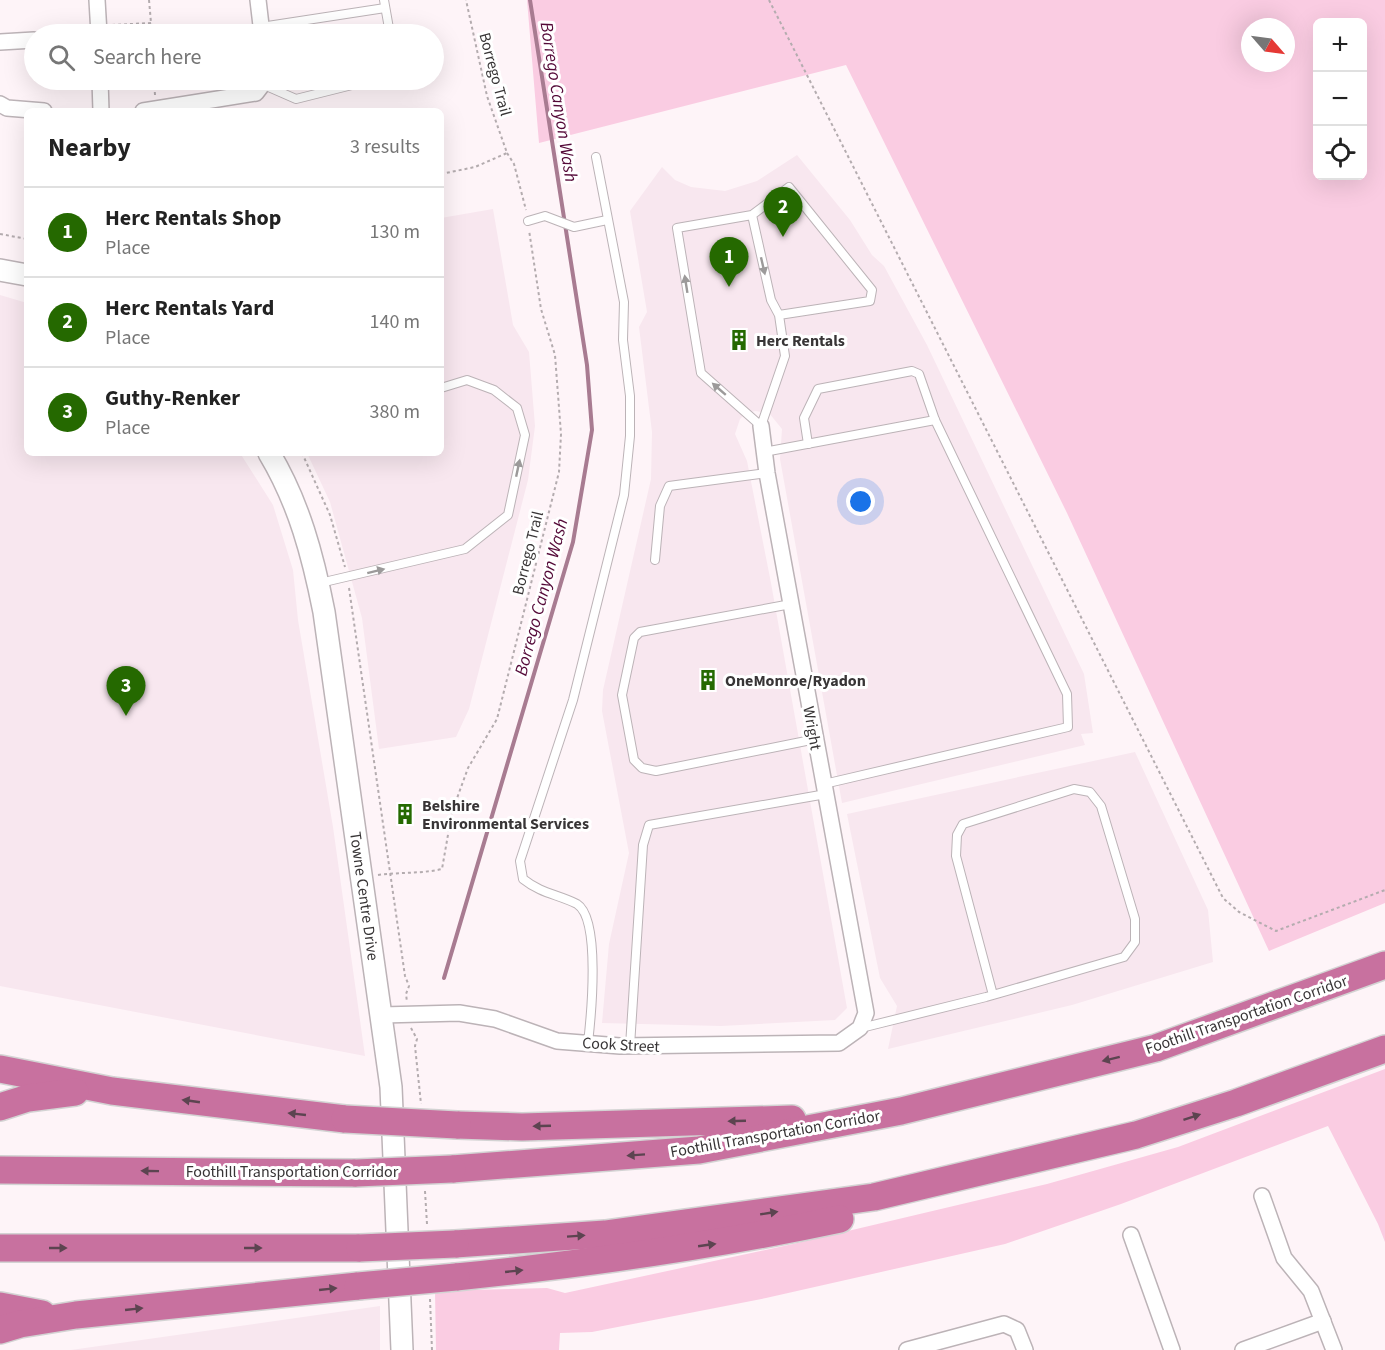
<!DOCTYPE html>
<html lang="en">
<head>
<meta charset="utf-8">
<style>
  :root { --surface:#fff; --page:#f6f6f6; --text:#222; --muted:#767676; --line:#e0e0e0; --accent:#256900 }
  body { margin:0; font-family:"Source Sans 3",sans-serif; background:var(--page); color:var(--text) }
  .controls { position:absolute; right:18px; top:18px; display:grid; overflow:hidden; border-radius:9px; box-shadow:0 6px 24px #0002 }
  .controls button { width:54px; height:54px; display:grid; place-items:center; padding:0; border:0; border-bottom:2px solid var(--line); background:var(--surface); color:var(--text); font:30px sans-serif }
  .compass { position:absolute; left:1241px; top:18px; width:54px; height:54px; border-radius:50%; background:var(--surface); box-shadow:0 6px 24px #0002; rotate:118deg }
  .you { position:absolute; left:861px; top:502px; width:21px; height:21px; margin:-15px; border:4px solid #fff; border-radius:50%; background:#1a73e8; box-shadow:0 0 0 9px #1a73e833 }
  .badge { display:grid; place-items:center; width:39px; height:39px; border-radius:50%; background:var(--accent); color:#fff; font-size:20px; font-weight:700 }
  .pin { position:absolute; translate:-50% -50px; filter:drop-shadow(0 2px 3px #0008) }
  .pin::after { content:''; position:absolute; top:32px; width:21px; height:18px; background:inherit; clip-path:polygon(0 0,100% 0,50% 100%) }
  .list { margin:0; padding:0; list-style:none }
  h2 { display:flex; justify-content:space-between; align-items:center; height:78px; margin:0; padding:0 24px; font-size:26px }
  h2 small { font-size:20px; font-weight:400; color:var(--muted) }
  .list li { display:grid; grid-template-columns:39px 1fr auto; gap:18px; align-items:center; box-sizing:border-box; height:90px; padding:0 24px; border-top:2px solid var(--line) }
  .list b { display:block; font-size:22px; white-space:nowrap }
  .list p { margin:0; font-size:20px; white-space:nowrap; color:var(--muted) }
  .list em { font-size:20px; font-style:normal; color:var(--muted) }
  .icon { flex:none; width:33px; height:33px; fill:none; stroke:currentColor; stroke-width:2; stroke-linecap:round; stroke-linejoin:round }
  .map { position:relative; flex:none; width:1385px; height:1350px; overflow:hidden }
  .search { position:absolute; background:var(--surface); box-shadow:0 6px 24px #0002; left:24px; top:24px; width:420px; height:66px; display:flex; align-items:center; gap:15px; box-sizing:border-box; padding:0 21px; border-radius:33px; color:var(--muted); font-size:22px }
  .panel { position:absolute; background:var(--surface); box-shadow:0 6px 24px #0002; left:24px; top:108px; width:420px; height:348px; border-radius:9px }
  .map>svg:first-child { display:block }
</style>
</head>
<body>
<div class="map">
<svg width="1385" height="1350" viewBox="0 0 1385 1350">
  <rect width="100%" height="100%" fill="#fef4f8"/>
  <g fill="#f8e7ef">
    <path d="M 797,155 L 850,220 L 872,255 L 884,266 L 927,345 L 1084,674 L 1093,733 L 1081,734 L 1085,745 L 842,803 L 780,459 L 782,429 L 769,413 L 755,411 L 745,414 L 740,419 L 735,434 L 747,461 L 771,583 L 847,1008 L 835,1020 L 721,1026 L 602,1023 L 609,944 L 629,853 L 602,711 L 603,690 L 651,479 L 652,432 L 639,327 L 647,312 L 630,211 L 662,167 L 675,180 L 691,187 L 725,191 L 757,181 Z"/>
    <path d="M 493,209 L 513,325 L 529,352 L 535,426 L 528,480 L 469,709 L 456,737 L 379,749 L 362,618 L 330,502 L 307,453 L 441,453 L 441,218 Z"/>
    <path d="M 0,295 L 27,303 L 27,453 L 240,453 L 273,505 L 293,570 L 298,620 L 333,827 L 365,1056 L 0,986 Z"/>
    <path d="M 1135,752 L 1208,910 L 1213,962 L 1072,1005 L 888,1049 L 897,1006 L 880,978 L 847,814 Z"/>
    <path d="M 380,1306 L 380,1350 L 71,1350 Z"/>
  </g>
  <g fill="#facce2" fill-rule="evenodd">
    <path d="M 527,0 L 1385,0 L 1385,903 L 1269,951 L 1067,513 L 846,65 L 539,143 ZM 1318,22 L 1362,22 L 1362,176 L 1318,176 ZM 1250,27 L 1286,27 L 1286,63 L 1250,63 Z"/>
    <path d="M 1385,1069 L 1385,1242 L 1378,1224 L 1328,1126 L 1121,1204 L 1005,1244 L 766,1298 L 592,1332 L 560,1333 L 559,1350 L 436,1350 L 435,1291 L 547,1288 L 565,1293 L 793,1244 L 1047,1184 L 1178,1147 Z"/>
  </g>
  <g fill="none" stroke-linecap="round" stroke-linejoin="round">
    <path stroke="#a87b91" stroke-width="4" d="M 444,978 L 573,542 L 592,430 L 587,365 L 530,0"/>
    <defs>
      <g id="lane">
        <path d="M 384,0 L 390,34"/>
        <path d="M 261,27 L 385,8"/>
        <path d="M 264,85 L 296,99 L 372,80"/>
        <path d="M 752,215 L 771,300 L 779,315 L 785,356 L 761,426 L 701,373 L 677,228 L 752,215 L 789,187 L 872,290 L 870,301 L 779,315"/>
        <path d="M 528,221 L 545,216 L 574,227 L 607,220"/>
        <path d="M 808,444 L 804,418 L 818,389 L 912,371 L 919,374 L 935,420 L 1067,694 L 1068,727 L 824,784"/>
        <path d="M 764,452 L 935,420"/>
        <path d="M 655,560 L 660,506 L 669,486 L 767,473"/>
        <path d="M 320,583 L 465,549 L 508,515 L 525,435 L 517,408 L 494,390 L 467,380 L 441,388"/>
        <path d="M 791,604 L 640,632 L 634,638 L 622,695 L 634,760 L 642,768 L 656,771 L 816,739"/>
        <path d="M 861,1028 L 986,997 L 1124,957 L 1135,942 L 1135,919 L 1101,806 L 1090,792 L 1074,789 L 963,824 L 957,835 L 956,856 L 993,995"/>
        <path d="M 588,1043 C 591,1017 601,919 577,904 C 557,894 542,894 523,879 L 520,861 L 573,700 L 624,495 L 630,436 L 630,396 L 623,340 L 624,302 L 596,157"/>
        <path d="M 630,1046 L 643,845 L 649,825 L 826,794"/>
      </g>
      <g id="street">
        <path d="M 97,0 L 99,34"/>
        <path d="M 258,0 L 262,34"/>
        <path d="M 0,42 L 34,40"/>
        <path d="M 100,80 L 101,111"/>
        <path d="M 0,104 L 7,108 L 44,111"/>
        <path d="M 143,111 L 256,93 L 266,80"/>
        <path d="M 382,1015 L 459,1013 L 495,1019 L 557,1041 L 620,1046 L 839,1043 L 860,1028 L 866,1013 L 767,473 L 761,426"/>
        <path d="M 1262,1196 L 1284,1258 L 1311,1291 L 1334,1350"/>
        <path d="M 1131,1235 L 1172,1350"/>
        <path d="M 907,1350 L 1004,1324 L 1017,1330 L 1025,1350"/>
        <path d="M 1243,1350 L 1323,1321"/>
      </g>
      <g id="secondary">
        <path d="M 0,270 L 27,275"/>
        <path d="M 269,453 C 299,503 313,556 324,612 L 391,1087 L 402,1350"/>
      </g>
      <g id="highway">
        <path d="M 0,1069 L 112,1091 L 345,1119"/>
        <path d="M 0,1107 L 28,1098 L 75,1092"/>
        <path d="M 457,1125 L 522,1127 L 792,1119"/>
        <path d="M 452,1169 L 699,1150 L 901,1111 L 1156,1048 L 1385,965"/>
        <path d="M 0,1170 L 356,1173"/>
        <path d="M 455,1244 L 605,1234 L 874,1197 L 1136,1135 L 1236,1103 L 1385,1049"/>
        <path d="M 0,1248 L 360,1248"/>
        <path d="M 456,1277 C 585,1264 713,1246 840,1219"/>
        <path d="M 0,1306 L 42,1314"/>
        <path d="M 0,1330 L 20,1324 L 76,1315 L 358,1286"/>
      </g>
    </defs>
    <use href="#lane" stroke="#bcb3b7" stroke-width="10"/>
    <use href="#street" stroke="#bcb3b7" stroke-width="18"/>
    <use href="#secondary" stroke="#bcb3b7" stroke-width="24"/>
    <use href="#highway" stroke="#d3d3d3" stroke-width="30"/>
    <g stroke="#b4acaf" stroke-width="2" stroke-dasharray="3 3" stroke-linecap="butt">
      <path d="M 149,0 L 152,34"/>
      <path d="M 769,0 L 1223,898 L 1239,912 L 1276,931 L 1385,890"/>
      <path d="M 112,25 L 151,23"/>
      <path d="M 154,80 L 155,95"/>
      <path d="M 507,153 L 514,164 L 526,210"/>
      <path d="M 441,174 L 475,167 L 507,153 L 487,96 L 466,0"/>
      <path d="M 0,234 L 27,239"/>
      <path d="M 302,453 L 330,515 L 345,567"/>
      <path d="M 349,588 L 405,976 L 409,986 L 406,994 L 407,1002"/>
      <path d="M 378,875 C 400,872 420,874 442,869 L 452,812 L 468,768 L 497,719 L 559,472 L 561,434 L 555,355 L 541,309 L 529,230"/>
      <path d="M 411,1028 L 417,1039 L 415,1046 L 421,1104"/>
      <path d="M 425,1191 L 427,1224"/>
      <path d="M 430,1299 L 432,1350"/>
    </g>
    <use href="#lane" stroke="#fff" stroke-width="8"/>
    <use href="#street" stroke="#fff" stroke-width="15"/>
    <use href="#secondary" stroke="#fff" stroke-width="21"/>
    <use href="#highway" stroke="#c8719f" stroke-width="27"/>
    <defs>
      <g id="highway-bridge">
        <path d="M 345,1119 L 457,1125"/>
        <path d="M 356,1173 L 452,1169"/>
        <path d="M 360,1248 L 455,1244"/>
        <path d="M 358,1286 L 456,1277"/>
      </g>
    </defs>
    <use href="#highway-bridge" stroke="#d3d3d3" stroke-width="30" stroke-linecap="butt"/>
    <use href="#highway-bridge" stroke="#c8719f" stroke-width="27"/>
  </g>
  <defs><path id="oneway-solid" d="M-6-.8H1V-3.2L6.5 0L1 3.2V.8H-6Z" transform="scale(1.5)"/></defs>
  <g fill="#9c9a9a">
    <use href="#oneway-solid" transform="translate(763 266) rotate(77)"/>
    <use href="#oneway-solid" transform="translate(686 284) rotate(-99)"/>
    <use href="#oneway-solid" transform="translate(719 389) rotate(-139)"/>
    <use href="#oneway-solid" transform="translate(518 468) rotate(-78)"/>
    <use href="#oneway-solid" transform="translate(376 571) rotate(-14)"/>
  </g>
  <g fill="#5c4450">
    <use href="#oneway-solid" transform="translate(1111 1059) rotate(166)"/>
    <use href="#oneway-solid" transform="translate(191 1101) rotate(-172)"/>
    <use href="#oneway-solid" transform="translate(297 1114) rotate(-174)"/>
    <use href="#oneway-solid" transform="translate(1192 1117) rotate(-18)"/>
    <use href="#oneway-solid" transform="translate(737 1121) rotate(178)"/>
    <use href="#oneway-solid" transform="translate(542 1126) rotate(178)"/>
    <use href="#oneway-solid" transform="translate(636 1155) rotate(176)"/>
    <use href="#oneway-solid" transform="translate(150 1171) rotate(-179)"/>
    <use href="#oneway-solid" transform="translate(769 1213) rotate(-9)"/>
    <use href="#oneway-solid" transform="translate(576 1236) rotate(-4)"/>
    <use href="#oneway-solid" transform="translate(707 1245) rotate(-8)"/>
    <use href="#oneway-solid" transform="translate(58 1248)"/>
    <use href="#oneway-solid" transform="translate(253 1248)"/>
    <use href="#oneway-solid" transform="translate(514 1271) rotate(-6)"/>
    <use href="#oneway-solid" transform="translate(328 1289) rotate(-6)"/>
    <use href="#oneway-solid" transform="translate(134 1309) rotate(-6)"/>
  </g>
  <defs>
    <symbol id="building-bare" viewBox="-9 -9 18 18"><path d="M-4-6H4V6H1V3H-1V6H-4ZM-2.5-4.3h1.7v1.8h-1.7ZM.8-4.3h1.7v1.8H.8ZM-2.5-1h1.7V.8h-1.7ZM.8-1h1.7V.8H.8Z" fill="#256900" stroke="#fff" stroke-width="2.5" paint-order="stroke"/></symbol>
  </defs>
  <g fill-rule="evenodd">
    <use href="#building-bare" x="724" y="325" width="30" height="30"/>
    <use href="#building-bare" x="693" y="665" width="30" height="30"/>
    <use href="#building-bare" x="390" y="799" width="30" height="30"/>
  </g>
  <g text-anchor="middle" stroke-width="6" stroke-linejoin="round" paint-order="stroke">
    <g font-size="16" fill="#383536" stroke="#fff">
      <text transform="translate(496 74) rotate(75)" y="6">Borrego Trail</text>
      <text transform="translate(527 553) rotate(-76)" y="6">Borrego Trail</text>
      <text transform="translate(813 728) rotate(80)" y="6">Wright</text>
      <text transform="translate(365 896) rotate(82)" y="6">Towne Centre Drive</text>
      <text transform="translate(1246 1014) rotate(-19)" y="6">Foothill Transportation Corridor</text>
      <text transform="translate(621 1044) rotate(3)" y="6">Cook Street</text>
      <text transform="translate(775 1133) rotate(-10)" y="6">Foothill Transportation Corridor</text>
      <text x="292" y="1177">Foothill Transportation Corridor</text>
    </g>
    <g font-size="16" font-weight="bold" fill="#383536" stroke="#fff" text-anchor="start">
      <text x="756" y="346">Herc Rentals</text>
      <text x="725" y="686">OneMonroe/Ryadon</text>
      <text x="422" y="811">Belshire<tspan x="422" dy="18">Environmental Services</tspan></text>
    </g>
    <g font-size="18" font-style="italic" fill="#540938" stroke="#fff">
      <text transform="translate(559 102) rotate(81)" y="6">Borrego Canyon Wash</text>
      <text transform="translate(541 597) rotate(-75)" y="6">Borrego Canyon Wash</text>
    </g>
  </g>
</svg>
<div class="controls">
<button>+</button>
<button>−</button>
<button><svg class="icon" aria-label="locate" viewBox="0 0 24 24"><circle cx="12" cy="12" r="6"/><path d="M12 2v4M12 18v4M2 12h4M18 12h4"/></svg></button>
</div>
<svg class="compass" viewBox="-18 -18 36 36"><path d="M0-13l5 13h-10z" fill="#e53935"/><path d="M0 13l5-13h-10z" fill="#767676"/></svg>
<div class="you"></div>
<div class="pin badge" style="left:729px;top:287px">1</div>
<div class="pin badge" style="left:783px;top:237px">2</div>
<div class="pin badge" style="left:126px;top:716px">3</div>
<div class="search"><svg class="icon" aria-label="search" viewBox="0 0 24 24"><circle cx="10" cy="10" r="6"/><path d="M15 15l6 6"/></svg>Search here</div>
<section class="panel">
<h2>Nearby<small>3 results</small></h2>
<ul class="list">
<li><span class="badge">1</span><div><b>Herc Rentals Shop</b><p>Place</p></div><em>130 m</em></li>
<li><span class="badge">2</span><div><b>Herc Rentals Yard</b><p>Place</p></div><em>140 m</em></li>
<li><span class="badge">3</span><div><b>Guthy-Renker</b><p>Place</p></div><em>380 m</em></li>
</ul>
</section>
</div>
</body>
</html>
